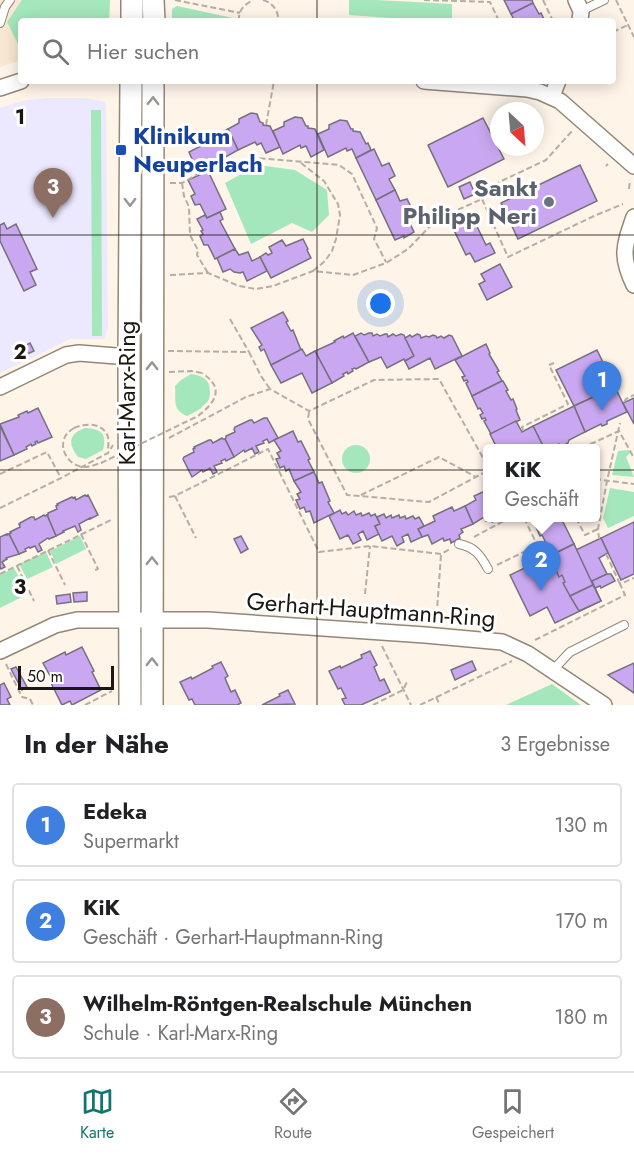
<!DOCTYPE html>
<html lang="de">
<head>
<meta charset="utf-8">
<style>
  :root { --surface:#fff; --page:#f2f2f2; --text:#202124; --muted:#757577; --line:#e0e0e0; --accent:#0f766e }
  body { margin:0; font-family:Jost,sans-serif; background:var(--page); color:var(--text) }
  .compass { position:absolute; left:490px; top:102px; width:54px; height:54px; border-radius:50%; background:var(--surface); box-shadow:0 3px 15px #0003; rotate:154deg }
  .scale { position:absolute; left:18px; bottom:15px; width:96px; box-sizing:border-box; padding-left:6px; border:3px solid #1a1611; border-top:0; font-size:16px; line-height:21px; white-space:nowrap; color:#1a1611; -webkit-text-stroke:4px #fff; paint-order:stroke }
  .you { position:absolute; left:381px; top:304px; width:21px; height:21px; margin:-15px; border:4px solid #fff; border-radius:50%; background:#1a73e8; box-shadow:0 0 0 9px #1a73e833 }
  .badge { display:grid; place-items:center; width:39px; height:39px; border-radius:50%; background:var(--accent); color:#fff; font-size:20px; font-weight:700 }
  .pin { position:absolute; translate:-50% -50px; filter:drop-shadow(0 2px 3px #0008) }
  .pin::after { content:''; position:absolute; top:32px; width:21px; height:18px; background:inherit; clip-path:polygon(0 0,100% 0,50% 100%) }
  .popup { position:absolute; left:483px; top:444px; width:117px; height:78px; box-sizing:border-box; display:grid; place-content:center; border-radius:6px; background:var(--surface); filter:drop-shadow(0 2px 4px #0005); font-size:20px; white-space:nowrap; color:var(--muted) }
  .popup b { font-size:22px; color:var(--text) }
  .popup::after { content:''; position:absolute; left:50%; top:100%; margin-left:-12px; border:12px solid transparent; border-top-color:var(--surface) }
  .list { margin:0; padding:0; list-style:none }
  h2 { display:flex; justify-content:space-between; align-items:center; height:78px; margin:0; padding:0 24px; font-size:26px }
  h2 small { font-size:20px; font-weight:400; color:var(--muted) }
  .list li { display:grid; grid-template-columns:39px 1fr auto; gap:18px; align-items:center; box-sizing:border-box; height:84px; margin:0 12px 12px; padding:0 12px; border:2px solid var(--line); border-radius:6px }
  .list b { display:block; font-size:22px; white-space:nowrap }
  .list p { margin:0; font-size:20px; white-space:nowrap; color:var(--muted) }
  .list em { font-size:20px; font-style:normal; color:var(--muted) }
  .icon { flex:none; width:33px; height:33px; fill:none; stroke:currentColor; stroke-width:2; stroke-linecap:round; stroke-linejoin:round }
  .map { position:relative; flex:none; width:634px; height:705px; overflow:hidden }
  .search { position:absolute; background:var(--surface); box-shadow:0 3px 15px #0003; left:18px; right:18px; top:18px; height:66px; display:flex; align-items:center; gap:15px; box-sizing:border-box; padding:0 21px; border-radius:6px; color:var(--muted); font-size:22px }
  .sheet { height:366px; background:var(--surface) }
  nav { display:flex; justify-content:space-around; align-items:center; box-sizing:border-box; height:84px; border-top:2px solid var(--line); background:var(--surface); font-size:16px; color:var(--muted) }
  nav a { display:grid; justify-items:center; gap:3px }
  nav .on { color:var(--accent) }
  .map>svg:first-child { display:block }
</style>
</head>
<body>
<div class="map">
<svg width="634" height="705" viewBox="0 0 634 705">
  <rect width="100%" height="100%" fill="#fef4e8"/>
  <path fill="#f8e8d1" d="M 0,0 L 110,0 L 109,21 L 21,21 L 21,60 L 0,67 Z"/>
  <path fill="#ece9ff" d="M 45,98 L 85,98 L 106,102 L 108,328 L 104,339 L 70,339 L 0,373 L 0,108 L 22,101 Z"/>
  <g fill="#a4e7bc">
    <path d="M 22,0 L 110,0 L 109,21 L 21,21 L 21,50 L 7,22 Z"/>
    <path d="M 349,0 L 376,0 L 452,4 L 452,21 L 432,21 L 349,15 Z"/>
    <path d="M 177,6 L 233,18 L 232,21 L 172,21 L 172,9 Z"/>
    <path d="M 91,110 L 101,110 L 102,336 L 92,336 Z"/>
    <path d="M 258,165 L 295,170 L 327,190 L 329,215 L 312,232 L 292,223 L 251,244 L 225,183 Z"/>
    <path d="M 191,374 C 203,376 210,379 210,392 C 210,398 209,401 204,405 C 200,410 193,413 187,416 C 172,410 176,400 175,386 L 181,380 Z"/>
    <path d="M 85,428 C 101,429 107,433 103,450 L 86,459 L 78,457 C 68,444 68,434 85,428 Z"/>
    <circle cx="356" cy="459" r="14"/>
    <path d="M 629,450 L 630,453 L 626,457 L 634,477 L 612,475 L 618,451 Z"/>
    <path d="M 610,488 L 634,492 L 634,516 L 608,528 L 603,518 Z"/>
    <path d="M 80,536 L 86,549 L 56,564 L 50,551 Z"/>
    <path d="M 46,552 L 53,567 L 27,579 L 19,564 Z"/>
    <path d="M 14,568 L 28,594 L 0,608 L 0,575 Z"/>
    <path d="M 552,684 L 581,705 L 506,705 Z"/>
  </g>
  <g fill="#caa8f1" stroke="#756f7e" stroke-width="1.5">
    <path d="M 504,0 L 532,0 L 533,3 L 511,14 Z"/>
    <path d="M 533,3 L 539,14 L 541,13 L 545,21 L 515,21 L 511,14 Z"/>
    <path d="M 251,113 L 257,114 L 260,122 L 263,123 L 263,125 L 270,126 L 280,147 L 266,153 L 261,143 L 257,145 L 255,142 L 238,150 L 228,129 L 239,123 L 239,119 Z"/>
    <path d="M 295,117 L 302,118 L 306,126 L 308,126 L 308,128 L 315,129 L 324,150 L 311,157 L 306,146 L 301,148 L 300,145 L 283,154 L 273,131 L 284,126 L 284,122 Z"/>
    <path d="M 483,118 L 504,159 L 448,187 L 428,145 Z"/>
    <path d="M 340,120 L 347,121 L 351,129 L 353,129 L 353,131 L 360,132 L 366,144 L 368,143 L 371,150 L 356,158 L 352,149 L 347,151 L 346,148 L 328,157 L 318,134 L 329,129 L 329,125 Z"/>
    <path d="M 228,129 L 238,150 L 206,168 L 208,171 L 199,175 L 189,152 L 201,146 L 198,140 L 216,132 L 217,135 Z"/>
    <path d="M 374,149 L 382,166 L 389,163 L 395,176 L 389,179 L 395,190 L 376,200 L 356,158 Z"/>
    <path d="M 580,165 L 597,201 L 518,239 L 501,203 Z"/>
    <path d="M 208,171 L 226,209 L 207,218 L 200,204 L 195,205 L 191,196 L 195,194 L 188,180 Z"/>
    <path d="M 470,182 L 475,194 L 464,199 L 459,187 Z"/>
    <path d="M 395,190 L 400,201 L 407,199 L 413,211 L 406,215 L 414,232 L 404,238 L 404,236 L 395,240 L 376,200 Z"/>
    <path d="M 220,212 L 223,219 L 220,221 L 235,249 L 215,259 L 208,245 L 204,245 L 200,236 L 203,234 L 201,231 L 203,230 L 197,219 L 205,215 L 207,218 Z"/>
    <path d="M 471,214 L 486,245 L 490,243 L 495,253 L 475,262 L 470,253 L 466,255 L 451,224 Z"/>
    <path d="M 4,223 L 7,229 L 16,224 L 37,269 L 30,272 L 36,285 L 24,291 L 0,241 L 0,225 Z"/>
    <path d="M 303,239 L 308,249 L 307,250 L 311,258 L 271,278 L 260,257 L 266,253 L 268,255 L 272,253 L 269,247 L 282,240 L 286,246 Z"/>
    <path d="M 235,249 L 239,255 L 248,252 L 252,261 L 260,257 L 267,271 L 247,281 L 243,272 L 240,273 L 234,272 L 230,269 L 223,272 L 217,258 Z"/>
    <path d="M 500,264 L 512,287 L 487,300 L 479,284 L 485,281 L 481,274 Z"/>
    <path d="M 283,312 L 288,321 L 286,322 L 291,331 L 293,330 L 301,350 L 271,365 L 264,349 L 261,351 L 259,347 L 262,345 L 251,328 Z"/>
    <path d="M 353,333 L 369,362 L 356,369 L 355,368 L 352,369 L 353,371 L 348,374 L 347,372 L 343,374 L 344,376 L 332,383 L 315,351 L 335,342 L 334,341 L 343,336 L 344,338 Z"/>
    <path d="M 361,333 L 364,335 L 369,333 L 372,333 L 373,336 L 377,334 L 380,336 L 385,334 L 387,334 L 388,337 L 393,334 L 396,336 L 401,334 L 404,335 L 414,356 L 405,361 L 404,359 L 387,368 L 381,357 L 369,362 L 355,336 Z"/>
    <path d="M 417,334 L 420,335 L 421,338 L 426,336 L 429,337 L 433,335 L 436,336 L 437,338 L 441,336 L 444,338 L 449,335 L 452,336 L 462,356 L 435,369 L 430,358 L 409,369 L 405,361 L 414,356 L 405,338 L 410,335 L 412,337 Z"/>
    <path d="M 30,343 L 34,351 L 19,358 L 15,351 Z"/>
    <path d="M 486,344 L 490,353 L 489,354 L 499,371 L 497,372 L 502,381 L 472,396 L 466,383 L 468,382 L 467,380 L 464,381 L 462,377 L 465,376 L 455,360 Z"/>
    <path d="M 302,349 L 306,356 L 315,351 L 332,383 L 312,393 L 302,373 L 281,383 L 271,365 Z"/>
    <path d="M 597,350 L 615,387 L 574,406 L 556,370 Z"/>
    <path d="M 502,381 L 503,381 L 508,390 L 506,391 L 511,400 L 513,399 L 517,409 L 516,410 L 520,420 L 491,434 L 484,421 L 486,420 L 485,418 L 482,419 L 480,415 L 483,413 L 480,408 L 478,409 L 472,396 Z"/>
    <path d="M 615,387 L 627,412 L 607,421 L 607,424 L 602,426 L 601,424 L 585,432 L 574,406 Z"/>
    <path d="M 634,398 L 634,424 L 623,403 Z"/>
    <path d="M 574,406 L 585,432 L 569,440 L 568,443 L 560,447 L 559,444 L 551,448 L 544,448 L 533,426 Z"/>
    <path d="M 38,408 L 52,437 L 38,443 L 37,441 L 35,442 L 36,444 L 32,446 L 31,444 L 26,447 L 27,449 L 14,455 L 0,424 L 19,417 L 18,415 L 27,411 L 28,413 Z"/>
    <path d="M 264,418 L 267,418 L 278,438 L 269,443 L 267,439 L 263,441 L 264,443 L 256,446 L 259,452 L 255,454 L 252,448 L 245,452 L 244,450 L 234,457 L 225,439 L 226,438 L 226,436 L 235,432 L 234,429 L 235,427 L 250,420 L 252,420 L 254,423 Z"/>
    <path d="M 516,421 L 522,432 L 533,426 L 544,448 L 497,448 L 490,434 Z"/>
    <path d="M 0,426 L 14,455 L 0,461 Z"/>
    <path d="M 293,431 L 298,442 L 301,441 L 310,459 L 308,460 L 314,472 L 294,481 L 289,469 L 286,471 L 284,466 L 280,468 L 276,459 L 280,458 L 277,453 L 281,451 L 274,440 Z"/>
    <path d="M 222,438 L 223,439 L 225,439 L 234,457 L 226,461 L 225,459 L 221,461 L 222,463 L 214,466 L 217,472 L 213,474 L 210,468 L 203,472 L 202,470 L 192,477 L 183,459 L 184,457 L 194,452 L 193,449 L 195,448 L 194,447 L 209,440 L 211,440 L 213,443 Z"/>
    <path d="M 314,472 L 319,483 L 322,482 L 330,501 L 328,502 L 334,513 L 314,523 L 310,511 L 306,512 L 304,507 L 300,509 L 296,500 L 300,499 L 297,494 L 301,492 L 294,481 Z"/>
    <path d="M 487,490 L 487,518 L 501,518 L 492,522 L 491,519 L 486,521 L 484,517 L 473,524 L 465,506 L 476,500 L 474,496 Z"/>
    <path d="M 85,495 L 86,496 L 88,495 L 98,515 L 90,519 L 90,518 L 79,524 L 81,530 L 78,532 L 75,526 L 63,531 L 64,532 L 56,536 L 47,515 L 48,515 L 48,513 L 57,509 L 56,506 L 58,505 L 57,504 L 72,497 L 73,498 L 75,497 L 76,500 Z"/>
    <path d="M 465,506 L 473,524 L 461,529 L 463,532 L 459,535 L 460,538 L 451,543 L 450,539 L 444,541 L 443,538 L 432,544 L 428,535 L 422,537 L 418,529 L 435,521 L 433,516 L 452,507 L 454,511 Z"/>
    <path d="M 340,510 L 342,514 L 346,512 L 348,515 L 354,511 L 356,515 L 361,513 L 362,516 L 369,513 L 371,516 L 375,514 L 380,524 L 375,526 L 379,534 L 367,540 L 363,531 L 358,534 L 361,540 L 353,544 L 348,535 L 340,539 L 329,516 Z"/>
    <path d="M 384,514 L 386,518 L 391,515 L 392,518 L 399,515 L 400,518 L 405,516 L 406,519 L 413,516 L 415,519 L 419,517 L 424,526 L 418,529 L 422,537 L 411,542 L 408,534 L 402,537 L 404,542 L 397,546 L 392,536 L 382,541 L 375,526 L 380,524 L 377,517 Z"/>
    <path d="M 44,515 L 45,516 L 47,515 L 56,536 L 49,539 L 48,538 L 39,544 L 42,550 L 38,552 L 35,546 L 30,548 L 29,547 L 25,549 L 26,551 L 19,554 L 9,534 L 11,533 L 10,532 L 20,527 L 19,524 L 20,524 L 20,523 L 31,517 L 34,517 L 35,520 Z"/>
    <path d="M 532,518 L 561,518 L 574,544 L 550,556 L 544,542 L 545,541 L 542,535 L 540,536 Z"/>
    <path d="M 634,522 L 634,574 L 621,580 L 601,538 Z"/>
    <path d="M 7,534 L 7,535 L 9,534 L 19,554 L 6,558 L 7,559 L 2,562 L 5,567 L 1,569 L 0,567 L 0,537 Z"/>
    <path d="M 241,536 L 248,549 L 241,553 L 234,539 Z"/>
    <path d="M 601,538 L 608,553 L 599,558 L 607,574 L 592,581 L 601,601 L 555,623 L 547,607 L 530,616 L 510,575 L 574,544 L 576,550 Z"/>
    <path d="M 574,544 L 593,585 L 570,596 L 563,583 L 565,582 L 562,575 L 559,577 L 550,556 Z"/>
    <path d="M 607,574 L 611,574 L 615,581 L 601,588 L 600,586 L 595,588 L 592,581 Z"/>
    <path d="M 593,585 L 601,601 L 579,611 L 570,596 Z"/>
    <path d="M 87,592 L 87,601 L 74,602 L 73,593 Z"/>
    <path d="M 70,594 L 71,602 L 57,604 L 56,596 Z"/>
    <path d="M 82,647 L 94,671 L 92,672 L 101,690 L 72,705 L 70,701 L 62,705 L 51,683 L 53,681 L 43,663 L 65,652 L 66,655 Z"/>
    <path d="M 370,651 L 377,665 L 374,667 L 380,681 L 384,679 L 390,692 L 361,705 L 345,705 L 342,699 L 346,698 L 341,688 L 338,689 L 329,671 L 340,666 L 341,668 L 362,658 L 361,655 Z"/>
    <path d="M 472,661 L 476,670 L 455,680 L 451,670 Z"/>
    <path d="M 221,662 L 228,676 L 225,678 L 231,692 L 235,690 L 241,703 L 237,705 L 195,705 L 192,699 L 189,700 L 180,682 L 191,677 L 192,679 L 213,668 L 212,666 Z"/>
    <path d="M 634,663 L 634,693 L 608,675 Z"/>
    <path d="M 16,667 L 27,687 L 22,690 L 11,669 Z"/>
    <path d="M 4,683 L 11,697 L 7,699 L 10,705 L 0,705 L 0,685 Z"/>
    <path d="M 288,690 L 295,704 L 262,705 L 280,696 L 279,694 Z"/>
  </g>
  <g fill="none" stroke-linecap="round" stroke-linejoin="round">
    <defs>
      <g id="lane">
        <path d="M 581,11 L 604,0"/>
        <path d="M 0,23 L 5,7 L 10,0"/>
        <path d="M 459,544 C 475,547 481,556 488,569"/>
        <path d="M 553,670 L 570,652 L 624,625"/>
      </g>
      <g id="street">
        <path d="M 576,0 L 581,11 L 580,21"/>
        <path d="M 424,81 L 527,89 L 540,92 L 560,101 L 634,166"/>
        <path d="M 0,88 L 21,81"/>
        <path d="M 552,96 L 558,81"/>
        <path d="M 634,217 C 624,246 620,256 634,285"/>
        <path d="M 0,387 L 66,355 L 79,353 L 129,357"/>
        <path d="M 0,651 L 55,625 L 77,620 L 208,620 L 425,635 L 502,642 L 528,654 L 604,705"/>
      </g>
      <g id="secondary">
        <path d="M 132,0 L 132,21"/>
        <path d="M 153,0 L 154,21"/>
        <path d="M 130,705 L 129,357 L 131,81"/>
        <path d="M 152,705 L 153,81"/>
      </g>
    </defs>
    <use href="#lane" stroke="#928879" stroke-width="10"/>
    <use href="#street" stroke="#928879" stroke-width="18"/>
    <use href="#secondary" stroke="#928879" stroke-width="24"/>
    <g stroke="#b6aea4" stroke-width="2" stroke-dasharray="6 3" stroke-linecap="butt">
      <path d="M 175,0 L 240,13"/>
      <path d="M 263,0 C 273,3 279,11 278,21"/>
      <path d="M 424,0 L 490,2 L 499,21"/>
      <path d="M 543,0 L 552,19 L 560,21"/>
      <path d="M 616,0 L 634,37"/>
      <path d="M 239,21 C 238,10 244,5 253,0"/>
      <path d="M 613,32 L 628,25"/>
      <path d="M 266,125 L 274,81"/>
      <path d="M 301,163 L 324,181 L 338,204 L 340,215 L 336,239 L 332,251 L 325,261 L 313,271"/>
      <path d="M 606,166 L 608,164"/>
      <path d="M 207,170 L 258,158 L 339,165 L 352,174 L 377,228 L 374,239 L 386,262"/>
      <path d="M 170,183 L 182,183 L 198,174"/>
      <path d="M 182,183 L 184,196 L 189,207 L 190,235 L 198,250 L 197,255 L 208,273"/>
      <path d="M 629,189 L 630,180"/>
      <path d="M 482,199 L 508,257 L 594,216 L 623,204"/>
      <path d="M 170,275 L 208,273 L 239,286 L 256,289 L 273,286 L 313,271 L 353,275 L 386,263 L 408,249 L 437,219 L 482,199 L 493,185 L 546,160 L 572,131"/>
      <path d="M 230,319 L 249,352"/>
      <path d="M 168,351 L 249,352 L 261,376 L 270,389"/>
      <path d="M 169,372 L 191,371 L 202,373"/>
      <path d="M 624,402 L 626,399 L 634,395"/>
      <path d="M 309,412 L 308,419 L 347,495 L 429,502 L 487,471"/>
      <path d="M 74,428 C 85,423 103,422 108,437 C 109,441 108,447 108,451"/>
      <path d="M 523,431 L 522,427 L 568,404 L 549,365 L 554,363"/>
      <path d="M 169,438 L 246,397 L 270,389 L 309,411 L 374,380 L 439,379 L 487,465"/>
      <path d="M 582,448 L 619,431 L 634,458"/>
      <path d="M 0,474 L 47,452 L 61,478"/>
      <path d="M 595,479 L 634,484"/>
      <path d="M 361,495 L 439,457 L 476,477"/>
      <path d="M 175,496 L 196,538"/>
      <path d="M 169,497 L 175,496 L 268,449 L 319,552 L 370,546 L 441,554 L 450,549"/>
      <path d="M 0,508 L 61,478 L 108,453 L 113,445"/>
      <path d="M 524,518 L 544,559"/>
      <path d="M 576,518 L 585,535 L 598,529"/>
      <path d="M 81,534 L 98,569 L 95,570"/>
      <path d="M 474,537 L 509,518"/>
      <path d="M 599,539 L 598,529 L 607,481 L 620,423"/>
      <path d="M 48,550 L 65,585"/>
      <path d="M 606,554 L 620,584"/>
      <path d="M 497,565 L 538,545"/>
      <path d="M 17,566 L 34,601"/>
      <path d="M 0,574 L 113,519"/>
      <path d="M 365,594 L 370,546"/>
      <path d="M 436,624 L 441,555"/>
      <path d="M 535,640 L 625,595 L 620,584 L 634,578"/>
      <path d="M 382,646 L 411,705"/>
      <path d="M 6,664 L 22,697 L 30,699 L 33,705"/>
      <path d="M 436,697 L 440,705"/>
      <path d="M 85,705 L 112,691"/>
      <path d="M 373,705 L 403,690 L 407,682"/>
      <path d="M 420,705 L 512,661"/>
    </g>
    <use href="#lane" stroke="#fff" stroke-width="8"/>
    <use href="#street" stroke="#fff" stroke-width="15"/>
    <use href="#secondary" stroke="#fff" stroke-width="21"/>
    <path stroke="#b6aea4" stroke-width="2" stroke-dasharray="6 3" stroke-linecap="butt" d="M 74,428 C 71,430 68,432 66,435 C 57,449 70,468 86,467 C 91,467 96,464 101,463 L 198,416 C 216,402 225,388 202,373"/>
  </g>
  <defs><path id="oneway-chevron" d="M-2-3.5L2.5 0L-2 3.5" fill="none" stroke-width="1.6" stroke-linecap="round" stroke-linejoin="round" transform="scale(1.5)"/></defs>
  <g stroke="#989694">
    <use href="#oneway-chevron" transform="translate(153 101) rotate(-89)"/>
    <use href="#oneway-chevron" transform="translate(130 202) rotate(90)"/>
    <use href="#oneway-chevron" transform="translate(152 366) rotate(-90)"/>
    <use href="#oneway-chevron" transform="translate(152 561) rotate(-90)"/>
    <use href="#oneway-chevron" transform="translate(152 662) rotate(-90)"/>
  </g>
  <path fill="none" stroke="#1a1611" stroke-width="1.5" stroke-opacity="0.55" d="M 317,0 L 317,21M 317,81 L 317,705M 0,235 L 634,235M 0,470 L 634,470"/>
  <rect fill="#1a4fb4" stroke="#fff" stroke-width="2" x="115" y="144" width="12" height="12" rx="3"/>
  <circle fill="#6b7280" stroke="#fff" stroke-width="2" cx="549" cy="202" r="6"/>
  <g text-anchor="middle" stroke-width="6" stroke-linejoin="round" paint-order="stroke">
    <g font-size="24" font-weight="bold" fill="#164399" stroke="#fff" text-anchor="start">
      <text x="133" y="144">Klinikum<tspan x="133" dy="28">Neuperlach</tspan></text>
    </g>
    <g font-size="24" font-weight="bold" fill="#5b616d" stroke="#fff" text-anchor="end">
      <text x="537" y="196">Sankt<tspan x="537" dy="28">Philipp Neri</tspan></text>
    </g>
    <g font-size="24" fill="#1a1611" stroke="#fff">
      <text transform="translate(127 393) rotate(-90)" y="8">Karl-Marx-Ring</text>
      <text transform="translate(371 610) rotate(4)" y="8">Gerhart-Hauptmann-Ring</text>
    </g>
  </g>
  <g font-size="20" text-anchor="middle" font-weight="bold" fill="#1a1611" stroke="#fff" stroke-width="6" stroke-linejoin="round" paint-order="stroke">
    <text x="20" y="124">1</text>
    <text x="20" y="359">2</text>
    <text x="20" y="594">3</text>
  </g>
</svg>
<svg class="compass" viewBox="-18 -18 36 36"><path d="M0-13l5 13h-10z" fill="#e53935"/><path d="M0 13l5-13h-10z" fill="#757577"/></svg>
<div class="scale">50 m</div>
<div class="you"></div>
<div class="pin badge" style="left:602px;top:411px;background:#3f7fe0">1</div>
<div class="pin badge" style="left:541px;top:591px;background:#3f7fe0">2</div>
<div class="popup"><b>KiK</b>Geschäft</div>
<div class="pin badge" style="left:53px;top:218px;background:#8d6e63">3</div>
<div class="search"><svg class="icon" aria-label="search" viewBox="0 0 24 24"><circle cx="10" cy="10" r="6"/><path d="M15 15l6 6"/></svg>Hier suchen</div>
</div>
<section class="sheet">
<h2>In der Nähe<small>3 Ergebnisse</small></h2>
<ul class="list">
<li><span class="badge" style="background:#3f7fe0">1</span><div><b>Edeka</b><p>Supermarkt</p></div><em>130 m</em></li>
<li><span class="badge" style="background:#3f7fe0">2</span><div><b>KiK</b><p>Geschäft · Gerhart-Hauptmann-Ring</p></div><em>170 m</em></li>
<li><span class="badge" style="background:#8d6e63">3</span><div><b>Wilhelm-Röntgen-Realschule München</b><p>Schule · Karl-Marx-Ring</p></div><em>180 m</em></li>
</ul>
</section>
<nav>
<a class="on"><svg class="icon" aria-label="map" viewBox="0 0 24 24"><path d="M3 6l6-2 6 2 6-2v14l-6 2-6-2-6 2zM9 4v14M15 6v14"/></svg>Karte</a>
<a><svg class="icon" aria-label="directions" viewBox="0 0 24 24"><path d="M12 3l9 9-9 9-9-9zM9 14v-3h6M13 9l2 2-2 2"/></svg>Route</a>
<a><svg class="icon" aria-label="saved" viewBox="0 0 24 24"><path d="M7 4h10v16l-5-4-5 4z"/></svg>Gespeichert</a>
</nav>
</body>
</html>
